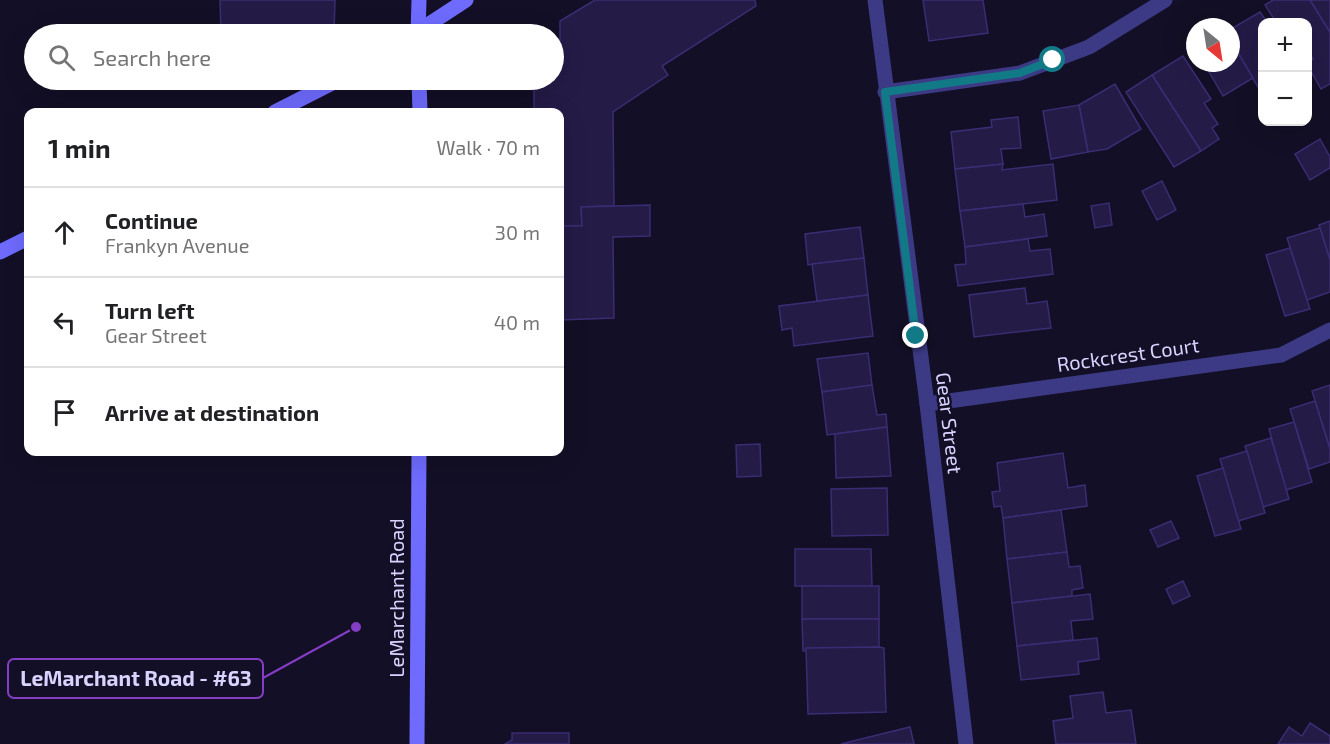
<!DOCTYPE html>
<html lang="en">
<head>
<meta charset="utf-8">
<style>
  :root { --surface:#fff; --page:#f6f6f6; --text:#202124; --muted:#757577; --line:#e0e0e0 }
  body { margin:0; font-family:"Exo 2",sans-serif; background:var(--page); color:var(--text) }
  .controls { position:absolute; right:18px; top:18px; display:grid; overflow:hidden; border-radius:12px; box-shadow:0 6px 24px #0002 }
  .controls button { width:54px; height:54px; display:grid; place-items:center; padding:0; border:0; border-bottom:2px solid var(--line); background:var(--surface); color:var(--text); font:30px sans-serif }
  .compass { position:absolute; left:1186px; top:18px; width:54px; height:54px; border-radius:50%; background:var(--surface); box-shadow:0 6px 24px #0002; rotate:150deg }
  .stop { position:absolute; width:18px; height:18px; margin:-14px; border:4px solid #127987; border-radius:50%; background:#fff }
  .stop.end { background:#127987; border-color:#fff; box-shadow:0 2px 6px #0008 }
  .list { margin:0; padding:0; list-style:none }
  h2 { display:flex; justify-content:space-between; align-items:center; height:78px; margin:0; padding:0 24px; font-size:26px }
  h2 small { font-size:20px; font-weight:400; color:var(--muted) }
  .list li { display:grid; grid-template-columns:39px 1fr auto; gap:18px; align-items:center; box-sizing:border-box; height:90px; padding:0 24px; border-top:2px solid var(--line) }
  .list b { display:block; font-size:22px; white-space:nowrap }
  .list p { margin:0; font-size:20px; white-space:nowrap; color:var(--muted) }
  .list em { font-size:20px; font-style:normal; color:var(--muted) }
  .icon { flex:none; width:33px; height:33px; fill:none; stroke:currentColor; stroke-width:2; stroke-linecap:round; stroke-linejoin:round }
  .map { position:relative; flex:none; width:1330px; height:744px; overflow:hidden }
  .search { position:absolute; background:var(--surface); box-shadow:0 6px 24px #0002; left:24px; top:24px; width:540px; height:66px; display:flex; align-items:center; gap:15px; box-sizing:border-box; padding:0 21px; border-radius:33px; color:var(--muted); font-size:22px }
  .panel { position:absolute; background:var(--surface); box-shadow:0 6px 24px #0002; left:24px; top:108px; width:540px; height:348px; border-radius:12px }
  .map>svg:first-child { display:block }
</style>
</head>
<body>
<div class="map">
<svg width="1330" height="744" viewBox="0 0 1330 744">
  <rect width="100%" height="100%" fill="#130f26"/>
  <g fill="#241b47" stroke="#3b2d73" stroke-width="1.5">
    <path d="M 220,0 L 335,0 L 334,34 L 221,34 Z"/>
    <path d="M 595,0 L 755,0 L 756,6 L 662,66 L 668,75 L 613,112 L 614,206 L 581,207 L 582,226 L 560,226 L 560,112 L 534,112 L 534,80 L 554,80 L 554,43 L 560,43 L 560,21 Z"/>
    <path d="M 923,0 L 983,0 L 988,33 L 929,41 Z"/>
    <path d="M 1273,0 L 1310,0 L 1330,32 L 1330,84 L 1321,89 L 1308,66 L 1308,62 L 1313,59 L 1308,50 L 1308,22 L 1276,22 L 1265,5 Z"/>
    <path d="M 1310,0 L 1330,0 L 1330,32 Z"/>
    <path d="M 1260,12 L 1267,22 L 1262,22 L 1262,94 L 1231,41 L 1231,29 Z"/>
    <path d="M 1231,41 L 1253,78 L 1223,96 L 1204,63 L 1231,63 Z"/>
    <path d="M 1183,56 L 1211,99 L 1204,103 L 1218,124 L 1212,128 L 1219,139 L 1201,151 L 1152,75 Z"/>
    <path d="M 1152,75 L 1201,151 L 1174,167 L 1126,92 Z"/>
    <path d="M 1115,84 L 1141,129 L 1107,149 L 1088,152 L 1079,105 Z"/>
    <path d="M 1079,105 L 1088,152 L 1051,159 L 1043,111 Z"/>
    <path d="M 1018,117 L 1021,148 L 1001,149 L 1003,164 L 955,169 L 951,132 L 992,127 L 991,120 Z"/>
    <path d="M 1320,139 L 1330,157 L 1330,168 L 1310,180 L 1295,154 Z"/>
    <path d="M 1003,164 L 1002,170 L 1053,164 L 1057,200 L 960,211 L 955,169 Z"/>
    <path d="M 1162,181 L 1176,210 L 1157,220 L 1142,191 Z"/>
    <path d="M 1109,203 L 1112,225 L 1095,228 L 1091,206 Z"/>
    <path d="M 1023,204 L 1025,217 L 1044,214 L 1047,236 L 965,247 L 960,211 Z"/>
    <path d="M 650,205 L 650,236 L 613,237 L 614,318 L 560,320 L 560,226 L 582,226 L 581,207 Z"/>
    <path d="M 1330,221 L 1330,260 L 1319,225 Z"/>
    <path d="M 860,227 L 864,258 L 808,265 L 805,234 Z"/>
    <path d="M 1320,228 L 1330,260 L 1330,292 L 1307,300 L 1287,238 Z"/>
    <path d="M 1028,239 L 1030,251 L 1050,249 L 1053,274 L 958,286 L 955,265 L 966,264 L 965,247 Z"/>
    <path d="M 1290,248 L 1310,309 L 1285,316 L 1266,255 Z"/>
    <path d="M 864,258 L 868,295 L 817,301 L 812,264 Z"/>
    <path d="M 1025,288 L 1027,304 L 1047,301 L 1051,328 L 974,337 L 969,295 Z"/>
    <path d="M 868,295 L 873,336 L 794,346 L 792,328 L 782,330 L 779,306 Z"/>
    <path d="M 868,353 L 872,385 L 822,392 L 817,359 Z"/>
    <path d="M 872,385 L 877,415 L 886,414 L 887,427 L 827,435 L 822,392 Z"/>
    <path d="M 1330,385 L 1330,449 L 1312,391 Z"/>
    <path d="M 1315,401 L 1330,449 L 1330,462 L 1309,469 L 1290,409 Z"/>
    <path d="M 1294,422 L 1312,482 L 1286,490 L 1269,429 Z"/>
    <path d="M 887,427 L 891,476 L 836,478 L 835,434 Z"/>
    <path d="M 1271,438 L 1289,499 L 1263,507 L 1245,446 Z"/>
    <path d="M 760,444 L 761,476 L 737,477 L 736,445 Z"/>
    <path d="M 1247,451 L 1265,513 L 1238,521 L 1220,459 Z"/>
    <path d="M 1063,453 L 1068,488 L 1085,485 L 1087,506 L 1003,518 L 1001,506 L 994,507 L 992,492 L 1000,491 L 997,463 Z"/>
    <path d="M 1223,468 L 1241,529 L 1215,536 L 1197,476 Z"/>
    <path d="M 887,488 L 888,535 L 832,536 L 831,489 Z"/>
    <path d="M 1061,510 L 1067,552 L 1007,559 L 1003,518 Z"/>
    <path d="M 1171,521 L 1179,538 L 1158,547 L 1150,530 Z"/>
    <path d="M 795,549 L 871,549 L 872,587 L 795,586 Z"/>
    <path d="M 1067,552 L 1069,567 L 1080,566 L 1083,588 L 1072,590 L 1072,596 L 1012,603 L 1007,559 Z"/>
    <path d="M 1183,581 L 1190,596 L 1173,604 L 1166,589 Z"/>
    <rect x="802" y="586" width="77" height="33"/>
    <path d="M 1090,594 L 1093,619 L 1071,621 L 1073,640 L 1017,646 L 1012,603 Z"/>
    <path d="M 802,619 L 879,619 L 879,647 L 803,651 Z"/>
    <path d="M 1097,638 L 1099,659 L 1078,662 L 1079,674 L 1021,680 L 1017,646 Z"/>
    <path d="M 879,647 L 884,648 L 886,712 L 808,714 L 806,648 Z"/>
    <path d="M 1103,692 L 1106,713 L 1131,710 L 1136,744 L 1056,744 L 1053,721 L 1073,718 L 1070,696 Z"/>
    <path d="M 1310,723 L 1330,736 L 1330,744 L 1278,744 L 1289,727 L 1302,736 Z"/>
    <path d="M 910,727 L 914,744 L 841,744 Z"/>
    <path d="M 512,733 L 569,733 L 569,744 L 505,744 L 512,740 Z"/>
  </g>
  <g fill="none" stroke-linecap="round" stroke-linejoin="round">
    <g stroke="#3d3a85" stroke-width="15">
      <path d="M 875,0 L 927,404 L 966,744"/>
      <path d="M 885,92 L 1020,73 L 1089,47 L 1165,0"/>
      <path d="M 927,404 L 1281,355 L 1330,330"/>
    </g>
    <g stroke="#6f6bff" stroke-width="15">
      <path d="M 414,34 L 466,0"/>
      <path d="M 418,34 L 419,0"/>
      <path d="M 419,80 L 420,112"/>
      <path d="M 275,112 L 338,80"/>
      <path d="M 0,252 L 28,238"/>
      <path d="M 417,744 L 419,452"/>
    </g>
  </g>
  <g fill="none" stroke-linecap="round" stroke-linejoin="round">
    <path stroke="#127987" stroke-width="8" d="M 916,336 L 885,92 L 1020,73 L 1053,60"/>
  </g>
  <g text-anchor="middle" stroke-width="5" stroke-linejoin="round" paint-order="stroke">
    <g font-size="20" fill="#d9d4ff" stroke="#130f26">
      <text transform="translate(1128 355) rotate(-8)" y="7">Rockcrest Court</text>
      <text transform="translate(949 423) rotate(83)" y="7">Gear Street</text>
      <text transform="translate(397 598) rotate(-90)" y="7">LeMarchant Road</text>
    </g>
  </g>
  <path fill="none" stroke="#843dc5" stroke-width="2" d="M356 627L263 678"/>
  <circle fill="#843dc5" stroke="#130f26" stroke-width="2" cx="356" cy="627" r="6"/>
  <rect fill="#130f26" stroke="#843dc5" stroke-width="2" x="8" y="659" width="255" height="39" rx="6"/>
  <g font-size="21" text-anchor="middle" font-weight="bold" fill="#d9d4ff">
    <text x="136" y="686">LeMarchant Road - #63</text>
  </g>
</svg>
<div class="controls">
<button>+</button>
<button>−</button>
</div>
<svg class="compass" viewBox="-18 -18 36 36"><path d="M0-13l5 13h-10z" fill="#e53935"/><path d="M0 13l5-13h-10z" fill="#757577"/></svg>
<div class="stop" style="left:1053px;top:60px"></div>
<div class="stop end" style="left:916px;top:336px"></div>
<div class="search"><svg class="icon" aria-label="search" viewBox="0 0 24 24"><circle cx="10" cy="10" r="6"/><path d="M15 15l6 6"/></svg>Search here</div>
<section class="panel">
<h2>1 min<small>Walk · 70 m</small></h2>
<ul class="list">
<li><svg class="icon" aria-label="ahead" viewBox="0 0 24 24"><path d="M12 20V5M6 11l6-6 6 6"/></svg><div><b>Continue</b><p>Frankyn Avenue</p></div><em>30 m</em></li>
<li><svg class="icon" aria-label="left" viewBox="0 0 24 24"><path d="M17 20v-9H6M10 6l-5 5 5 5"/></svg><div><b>Turn left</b><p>Gear Street</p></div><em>40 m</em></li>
<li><svg class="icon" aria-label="arrive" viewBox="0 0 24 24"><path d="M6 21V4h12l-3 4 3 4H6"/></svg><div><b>Arrive at destination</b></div></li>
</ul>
</section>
</div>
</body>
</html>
